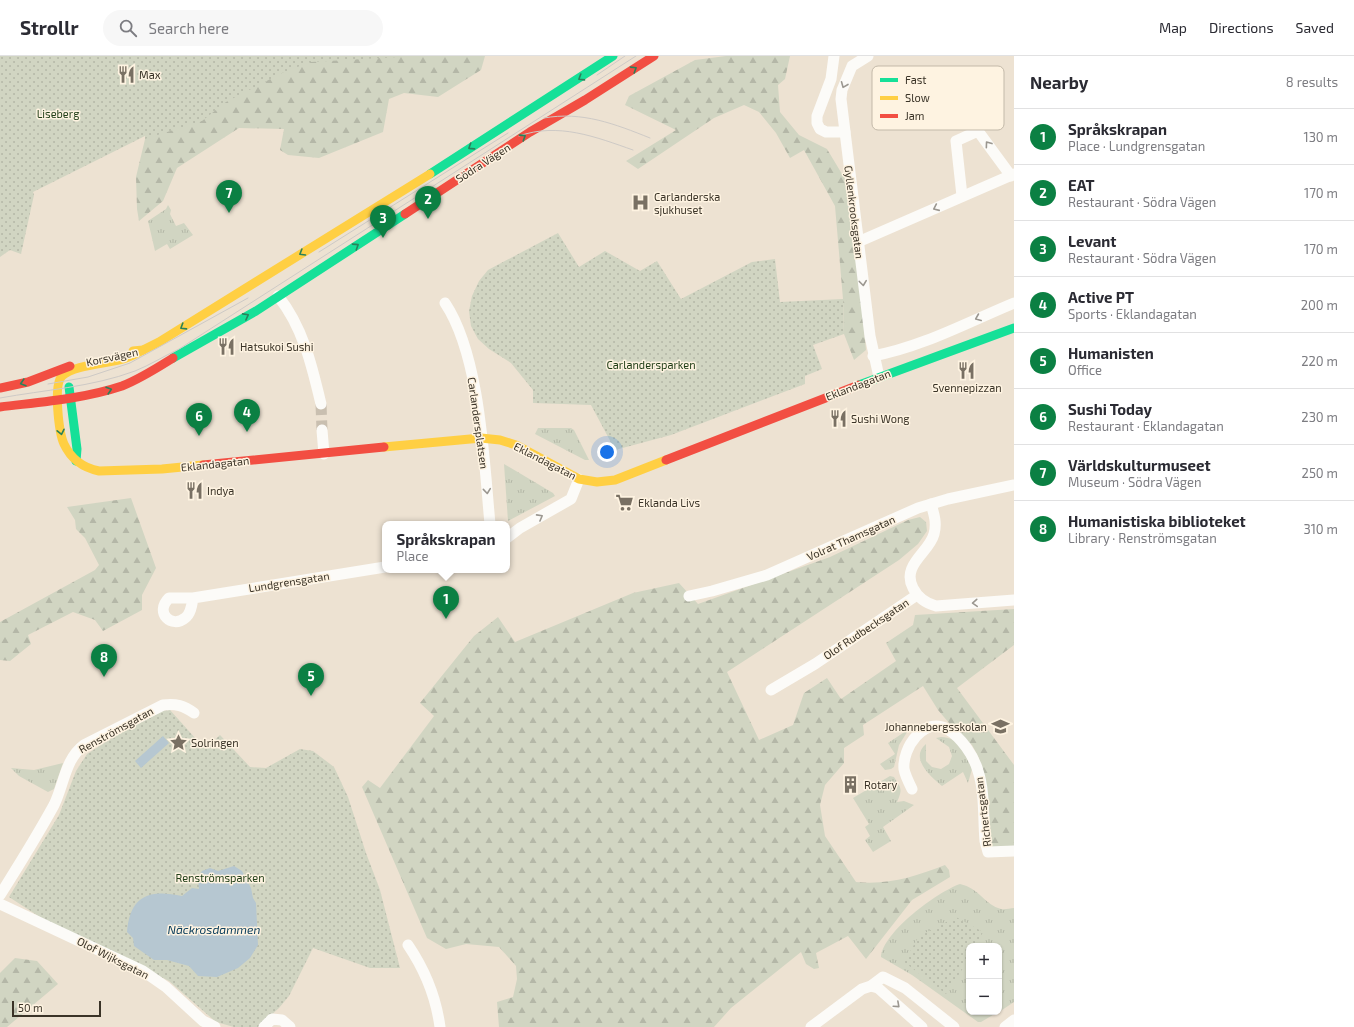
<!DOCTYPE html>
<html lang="en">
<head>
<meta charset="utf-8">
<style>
  :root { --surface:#fff; --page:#f7f7f7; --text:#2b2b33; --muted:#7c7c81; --line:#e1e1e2; --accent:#0b8043 }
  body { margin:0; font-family:"Exo 2",sans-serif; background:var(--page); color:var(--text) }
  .controls { position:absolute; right:12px; bottom:12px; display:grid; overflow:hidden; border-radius:8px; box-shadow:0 1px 3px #0004 }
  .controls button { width:36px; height:36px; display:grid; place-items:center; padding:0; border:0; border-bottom:1px solid var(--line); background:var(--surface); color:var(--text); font:20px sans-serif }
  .scale { position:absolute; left:12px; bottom:10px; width:89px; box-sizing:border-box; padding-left:4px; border:2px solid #3a3327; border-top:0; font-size:11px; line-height:14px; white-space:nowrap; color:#3a3327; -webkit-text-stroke:3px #fef3e1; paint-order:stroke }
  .you { position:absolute; left:607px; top:396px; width:14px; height:14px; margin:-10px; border:3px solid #fff; border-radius:50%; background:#1a73e8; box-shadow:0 0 0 6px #1a73e833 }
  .badge { display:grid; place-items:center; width:26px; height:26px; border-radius:50%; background:var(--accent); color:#fff; font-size:13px; font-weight:700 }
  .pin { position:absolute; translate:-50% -33px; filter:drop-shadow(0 1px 2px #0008) }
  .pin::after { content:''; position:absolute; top:21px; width:14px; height:12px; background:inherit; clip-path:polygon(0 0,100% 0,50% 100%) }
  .popup { position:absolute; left:382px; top:465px; width:128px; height:52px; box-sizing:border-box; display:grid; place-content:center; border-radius:8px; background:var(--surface); filter:drop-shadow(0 1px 3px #0005); font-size:13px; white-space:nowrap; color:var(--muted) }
  .popup b { font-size:15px; color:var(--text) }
  .popup::after { content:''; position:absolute; left:50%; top:100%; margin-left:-8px; border:8px solid transparent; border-top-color:var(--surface) }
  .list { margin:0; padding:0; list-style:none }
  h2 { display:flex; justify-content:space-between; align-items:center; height:52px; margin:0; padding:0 16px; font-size:17px }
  h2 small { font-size:13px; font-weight:400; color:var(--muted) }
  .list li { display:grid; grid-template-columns:26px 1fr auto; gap:12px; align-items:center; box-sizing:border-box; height:56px; padding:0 16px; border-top:1px solid var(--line) }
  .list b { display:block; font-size:15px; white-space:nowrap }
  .list p { margin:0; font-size:13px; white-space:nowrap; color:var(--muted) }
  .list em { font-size:13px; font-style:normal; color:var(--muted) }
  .icon { flex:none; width:22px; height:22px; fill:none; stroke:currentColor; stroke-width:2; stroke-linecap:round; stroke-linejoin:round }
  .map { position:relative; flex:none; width:1014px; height:971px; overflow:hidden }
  header { display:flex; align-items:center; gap:24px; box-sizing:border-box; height:56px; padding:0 20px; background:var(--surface); border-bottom:1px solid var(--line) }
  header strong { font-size:19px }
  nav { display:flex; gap:22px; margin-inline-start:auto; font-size:14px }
  .search { width:280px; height:36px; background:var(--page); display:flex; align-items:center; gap:10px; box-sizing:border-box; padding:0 14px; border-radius:22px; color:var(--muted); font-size:15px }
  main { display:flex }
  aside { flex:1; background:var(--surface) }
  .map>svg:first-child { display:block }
</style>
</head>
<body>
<header>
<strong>Strollr</strong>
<div class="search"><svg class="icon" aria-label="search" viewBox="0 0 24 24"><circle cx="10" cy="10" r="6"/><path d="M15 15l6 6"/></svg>Search here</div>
<nav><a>Map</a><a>Directions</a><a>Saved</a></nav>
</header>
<main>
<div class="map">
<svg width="1014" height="971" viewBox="0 0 1014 971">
  <defs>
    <pattern id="grass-tufts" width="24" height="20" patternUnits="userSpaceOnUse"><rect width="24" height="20" fill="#d1d5c2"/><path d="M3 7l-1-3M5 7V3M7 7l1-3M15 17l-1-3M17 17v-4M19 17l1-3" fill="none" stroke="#b4b7a7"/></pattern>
    <pattern id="forest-firs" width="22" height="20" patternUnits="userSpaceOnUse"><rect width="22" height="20" fill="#d1d5c2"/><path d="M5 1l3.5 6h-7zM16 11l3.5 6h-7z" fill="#b4b7a7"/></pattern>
    <pattern id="park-dots" width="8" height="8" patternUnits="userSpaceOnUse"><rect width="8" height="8" fill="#d1d5c2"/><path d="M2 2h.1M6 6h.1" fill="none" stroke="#b4b7a7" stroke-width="1.8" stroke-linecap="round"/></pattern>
  </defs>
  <rect width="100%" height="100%" fill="#ede2d2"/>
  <g fill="url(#grass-tufts)">
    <path d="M 168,149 L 171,154 L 170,158 L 176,170 L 184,167 L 193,179 L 170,193 L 167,188 L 155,195 L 148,165 L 166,153 Z"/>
    <path d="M 538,372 L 571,372 L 574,374 L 589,404 L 585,404 L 535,378 Z"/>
    <path d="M 504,408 L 553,437 L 555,440 L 508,465 Z"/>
    <path d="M 909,673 L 899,689 L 894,711 L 891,713 L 885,714 L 880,708 L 895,698 L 888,687 Z"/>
    <path d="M 941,681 C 961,682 964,696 972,713 L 968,727 L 963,716 L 942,730 C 931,721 909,702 926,688 L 926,705 L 932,711 L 941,713 L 949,708 L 952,700 L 949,691 L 936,682 Z"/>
    <path d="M 63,707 L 54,733 L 48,736 L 19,720 L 11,712 L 34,714 Z"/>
    <path d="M 890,720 L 894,721 C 901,732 903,733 897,746 L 904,745 L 914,749 L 883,771 L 891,785 L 873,796 L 865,784 L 870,780 L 865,771 L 869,768 L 853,742 Z"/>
    <path d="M 960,828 C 979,832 985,849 1001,853 C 1005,854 1010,852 1014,852 L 1014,946 L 999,956 L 999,890 L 969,890 L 969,956 L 998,956 L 981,966 L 978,966 L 912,919 L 881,901 C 883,876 937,836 960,828 Z"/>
  </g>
  <g fill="url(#forest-firs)">
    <path d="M 117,0 L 485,0 L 481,14 L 438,41 L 404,37 L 389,43 L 383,76 L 319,102 L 288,99 L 280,94 L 284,73 L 239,72 L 177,112 L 163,145 L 139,165 L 137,153 L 136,121 L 146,79 Z"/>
    <path d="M 726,0 L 790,0 L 785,23 L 778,29 L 780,56 L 799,79 L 827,93 L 845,123 L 854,164 L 866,294 L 854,304 L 844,278 L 843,243 L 835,150 L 804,94 L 790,102 L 776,77 L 759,56 L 744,49 L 714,62 L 638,113 L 626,105 L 676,74 L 625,49 L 629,40 L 695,4 Z"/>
    <path d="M 131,442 L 156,512 L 142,539 L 142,554 L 103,575 L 95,564 L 73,556 L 28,579 L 31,588 L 10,605 L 0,604 L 0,566 L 95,514 L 99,509 L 85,482 L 76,473 L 75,464 L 67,451 Z"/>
    <path d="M 920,461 L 926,466 L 927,475 L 918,488 L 899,504 L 727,616 L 759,684 L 793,669 L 804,637 L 827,622 L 841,643 L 896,605 L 886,587 L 913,569 L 915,559 L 1014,553 L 1014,589 L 957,632 L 1014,709 L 1014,792 L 990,791 L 979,702 L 972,689 L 955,674 L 938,654 L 923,630 L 863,669 L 864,679 L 844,692 L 844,707 L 825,729 L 820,749 L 825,780 L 856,826 C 889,829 914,821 945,809 L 949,814 L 950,821 L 912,844 L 866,903 L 848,880 L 816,897 L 819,912 L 814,913 L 806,908 L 801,896 L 731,952 L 714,971 L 499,971 L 497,946 L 513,941 L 517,923 L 516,910 L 499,891 L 466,888 L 446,893 L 427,882 L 362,731 L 368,724 L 380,732 L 434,660 L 420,647 L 474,580 L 498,561 L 515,586 L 633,537 L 679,527 L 698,548 L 830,501 L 908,464 Z"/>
    <path d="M 15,902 L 37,905 L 58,928 L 7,971 L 0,971 L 0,917 Z"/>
  </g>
  <g fill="url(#park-dots)">
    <path d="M 0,0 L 417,0 L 311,6 L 284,16 L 226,46 L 202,65 L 145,83 L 145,80 L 33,136 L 34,139 L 21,198 L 10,194 L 0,201 Z"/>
    <path d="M 558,177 L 579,211 L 605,195 L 640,215 L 657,205 L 681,243 L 752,206 L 775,203 L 780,246 L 843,243 L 844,278 L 813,289 L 822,313 L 805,320 L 805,328 L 671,379 L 615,394 L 591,349 L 533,347 L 533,334 L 511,307 L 489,293 L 478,283 L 471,270 L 469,255 L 472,240 L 479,225 L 488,214 Z"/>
    <path d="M 170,654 L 205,693 L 220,679 L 250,711 L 266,712 L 300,693 L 313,695 L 334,711 L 348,741 L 366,797 L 380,834 L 400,912 L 370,912 L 313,892 L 289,940 L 279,952 L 258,971 L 234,971 L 216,966 L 169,925 L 43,863 L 9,841 L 59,759 L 76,715 L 87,698 L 117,679 L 163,655 Z"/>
    <path d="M 956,861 L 983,876 L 976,890 L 969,890 L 969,903 L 946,938 L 904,906 L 919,880 Z"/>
  </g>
  <g fill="#b6c7d1">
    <path d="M 163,680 L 169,687 L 141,712 L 135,705 Z"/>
    <path d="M 234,810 L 242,815 L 251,832 L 253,842 L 256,847 L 258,889 L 250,902 L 238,912 L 217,921 L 198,920 L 189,910 L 167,904 L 154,904 L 134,890 L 133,882 L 127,876 C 130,839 150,833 182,840 L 192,832 L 199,833 L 198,822 L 202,815 L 210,812 L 218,815 Z"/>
  </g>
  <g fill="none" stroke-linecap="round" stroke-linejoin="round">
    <path stroke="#c9bfb0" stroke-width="11" stroke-dasharray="11 5.5" stroke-linecap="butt" d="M 321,348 L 322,374"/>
    <g stroke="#fcfbf8" stroke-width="11">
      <path d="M 834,0 L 831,23 L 817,60 L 817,67 L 820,73 L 826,76 L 845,76"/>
      <path d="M 868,0 L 852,10 L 842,34 L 841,43 L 870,280 L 879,321"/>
      <path d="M 962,140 L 956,85 L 978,75 L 1011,120"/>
      <path d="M 858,186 L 1014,118"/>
      <path d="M 278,240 C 303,271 312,310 321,348"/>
      <path d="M 445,247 C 480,299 484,405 490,468"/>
      <path d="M 873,300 C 922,291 968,266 1014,247"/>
      <path d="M 322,374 L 324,398"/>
      <path d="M 931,448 C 934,458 937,467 934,478 C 929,497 901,509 913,532 C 918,542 925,547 936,550 L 1014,544"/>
      <path d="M 507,482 L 520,472 L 571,443 L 579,423"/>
      <path d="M 689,540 L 712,535 L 767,519 L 918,452 L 948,443 L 1014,429"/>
      <path d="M 193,542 C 192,548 191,558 185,562 C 172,573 154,557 169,542 L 193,542 L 385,511"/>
      <path d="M 771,634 L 815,608 L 917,539"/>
      <path d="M 912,733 C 909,727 905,719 904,713 C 902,692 924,660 947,673 C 961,681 974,700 978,715 C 985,736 983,762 985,785 L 988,796 L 1014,795"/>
      <path d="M 0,839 C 19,809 37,780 54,749 C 64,729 65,703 84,689 L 163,649 C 176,647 184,650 194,657"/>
      <path d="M 0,848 L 143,915 L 166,931 L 203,965 L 215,971"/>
      <path d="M 408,889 C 425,914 436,941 440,971"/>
      <path d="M 871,930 L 878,932 L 922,971"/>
      <path d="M 264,971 L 272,963 L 282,964 L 290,971"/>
      <path d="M 811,971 L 862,933 L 871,930 L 883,921 L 905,932 L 954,971"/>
      <path d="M 1005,971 L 1014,964"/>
    </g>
    <g stroke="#16e098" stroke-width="9">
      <path d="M 430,118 L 613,0"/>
      <path d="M 173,302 L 256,255 L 405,158"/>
      <path d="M 859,329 L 1014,272"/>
      <path d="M 69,331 L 77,393 L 76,405"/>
    </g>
    <g stroke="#ffcf43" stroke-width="9">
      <path d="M 143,294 C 138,297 132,300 126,302 C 109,308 75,308 62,320 C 53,329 59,377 64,388 C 71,403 84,412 99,415 L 162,413 L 203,409"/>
      <path d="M 133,295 L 143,294 L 159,286 L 430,118"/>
      <path d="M 384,391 L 481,382 L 500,384 L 516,389 L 579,423 L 597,426 L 615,424 L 666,404"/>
    </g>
    <g stroke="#f24e42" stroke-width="9">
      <path d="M 405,158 L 530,76 L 585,44 L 654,0"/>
      <path d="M 0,332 L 28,326 L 70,310"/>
      <path d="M 0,351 C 40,346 83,343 122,330 C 140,323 157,312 173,302"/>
      <path d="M 666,404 L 859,329"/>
      <path d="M 203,409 L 384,391"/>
    </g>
    <g stroke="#cecac6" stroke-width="1">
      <path d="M 597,19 L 625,0"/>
      <path d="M 544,62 C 582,55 615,68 650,82"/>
      <path d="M 519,80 C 558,66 596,81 633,94"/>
      <path d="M 319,196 L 508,77"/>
      <path d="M 48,328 L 88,321 L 130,307 L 248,242"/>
      <path d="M 0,342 C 44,334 92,331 135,315 C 150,309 164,300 179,293 L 636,0"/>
    </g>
  </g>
  <defs><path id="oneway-chevron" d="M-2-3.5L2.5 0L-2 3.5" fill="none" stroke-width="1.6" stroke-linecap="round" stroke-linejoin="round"/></defs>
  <g stroke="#2a815a">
    <use href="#oneway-chevron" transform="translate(634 13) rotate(-32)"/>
    <use href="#oneway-chevron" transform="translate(581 22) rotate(148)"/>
    <use href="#oneway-chevron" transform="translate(523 81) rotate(-33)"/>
    <use href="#oneway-chevron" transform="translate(471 91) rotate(147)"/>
    <use href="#oneway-chevron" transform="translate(356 190) rotate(-33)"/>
    <use href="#oneway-chevron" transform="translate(302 197) rotate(149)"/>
    <use href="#oneway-chevron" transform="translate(246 260) rotate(-28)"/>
    <use href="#oneway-chevron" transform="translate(183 271) rotate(148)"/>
    <use href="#oneway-chevron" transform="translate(23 327) rotate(163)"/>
    <use href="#oneway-chevron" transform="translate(109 334) rotate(-17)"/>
    <use href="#oneway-chevron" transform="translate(61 376) rotate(78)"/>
  </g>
  <g stroke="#9b9790">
    <use href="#oneway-chevron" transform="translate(844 29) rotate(112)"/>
    <use href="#oneway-chevron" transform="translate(988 88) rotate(-126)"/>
    <use href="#oneway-chevron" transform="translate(936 152) rotate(156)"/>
    <use href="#oneway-chevron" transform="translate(863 227) rotate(83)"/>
    <use href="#oneway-chevron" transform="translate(978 262) rotate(157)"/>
    <use href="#oneway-chevron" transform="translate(487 435) rotate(84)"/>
    <use href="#oneway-chevron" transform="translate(540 461) rotate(-29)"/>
    <use href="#oneway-chevron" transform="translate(975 547) rotate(176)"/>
    <use href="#oneway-chevron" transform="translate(897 949) rotate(42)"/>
  </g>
  <defs>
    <symbol id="restaurant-bare" viewBox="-9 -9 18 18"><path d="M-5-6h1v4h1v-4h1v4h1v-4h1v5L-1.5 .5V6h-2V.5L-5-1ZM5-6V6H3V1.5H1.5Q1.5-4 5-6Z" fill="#797063" stroke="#fef3e1" stroke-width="2.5" paint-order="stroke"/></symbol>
    <symbol id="hospital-bare" viewBox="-9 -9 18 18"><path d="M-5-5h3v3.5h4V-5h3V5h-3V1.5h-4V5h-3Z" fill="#797063" stroke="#fef3e1" stroke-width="2.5" paint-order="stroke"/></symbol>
    <symbol id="supermarket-bare" viewBox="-9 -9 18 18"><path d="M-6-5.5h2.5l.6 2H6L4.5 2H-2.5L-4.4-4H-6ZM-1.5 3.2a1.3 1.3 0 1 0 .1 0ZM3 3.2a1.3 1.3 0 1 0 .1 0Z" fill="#797063" stroke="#fef3e1" stroke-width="2.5" paint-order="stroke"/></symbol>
    <symbol id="school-bare" viewBox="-9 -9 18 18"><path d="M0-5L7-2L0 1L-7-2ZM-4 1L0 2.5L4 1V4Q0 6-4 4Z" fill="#797063" stroke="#fef3e1" stroke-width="2.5" paint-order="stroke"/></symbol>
    <symbol id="sight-bare" viewBox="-9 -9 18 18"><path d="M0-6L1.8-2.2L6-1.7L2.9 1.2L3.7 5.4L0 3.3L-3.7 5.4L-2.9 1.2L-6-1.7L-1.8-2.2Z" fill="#797063" stroke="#fef3e1" stroke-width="2.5" paint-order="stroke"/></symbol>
    <symbol id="building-bare" viewBox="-9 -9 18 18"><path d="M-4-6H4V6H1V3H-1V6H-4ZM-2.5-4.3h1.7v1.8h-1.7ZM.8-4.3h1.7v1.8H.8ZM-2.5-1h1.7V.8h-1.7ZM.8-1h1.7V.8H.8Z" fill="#797063" stroke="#fef3e1" stroke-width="2.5" paint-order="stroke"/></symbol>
  </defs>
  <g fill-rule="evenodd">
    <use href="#restaurant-bare" x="114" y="6" width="25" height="25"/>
    <use href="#hospital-bare" x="628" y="134" width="25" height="25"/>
    <use href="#restaurant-bare" x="214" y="278" width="25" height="25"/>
    <use href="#restaurant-bare" x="954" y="302" width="25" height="25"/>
    <use href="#restaurant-bare" x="826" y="350" width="25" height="25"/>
    <use href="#restaurant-bare" x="182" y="422" width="25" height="25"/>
    <use href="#supermarket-bare" x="612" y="434" width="25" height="25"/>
    <use href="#school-bare" x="988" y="658" width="25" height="25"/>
    <use href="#sight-bare" x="166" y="674" width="25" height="25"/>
    <use href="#building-bare" x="838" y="716" width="25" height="25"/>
  </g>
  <g text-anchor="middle" stroke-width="3" stroke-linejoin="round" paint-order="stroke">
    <g font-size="11" fill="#3a3327" stroke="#fef3e1" text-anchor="start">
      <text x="139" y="23">Max</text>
      <text x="654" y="145">Carlanderska<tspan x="654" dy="13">sjukhuset</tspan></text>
      <text x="240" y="295">Hatsukoi Sushi</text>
      <text x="967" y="336" text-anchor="middle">Svennepizzan</text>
      <text x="851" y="367">Sushi Wong</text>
      <text x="207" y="439">Indya</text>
      <text x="638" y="451">Eklanda Livs</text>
      <text x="987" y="675" text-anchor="end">Johannebergsskolan</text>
      <text x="191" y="691">Solringen</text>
      <text x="864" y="733">Rotary</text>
    </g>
    <g font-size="11" fill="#223f18" stroke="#fef3e1">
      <text x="58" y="62">Liseberg</text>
      <text x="651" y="313">Carlandersparken</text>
      <text x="220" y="826">Renströmsparken</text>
    </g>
    <g font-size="11" fill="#3a3327" stroke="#fef3e1">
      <text transform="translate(483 107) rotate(-33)" y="4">Södra Vägen</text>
      <text transform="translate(854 156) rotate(83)" y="4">Gyllenkrooksgatan</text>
      <text transform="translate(112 301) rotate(-12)" y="4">Korsvägen</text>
      <text transform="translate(858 329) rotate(-21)" y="4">Eklandagatan</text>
      <text transform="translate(478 367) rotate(82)" y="4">Carlandersplatsen</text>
      <text transform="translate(545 405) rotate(27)" y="4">Eklandagatan</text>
      <text transform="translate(215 408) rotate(-6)" y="4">Eklandagatan</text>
      <text transform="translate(851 482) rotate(-24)" y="4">Volrat Thamsgatan</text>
      <text transform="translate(289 526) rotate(-9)" y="4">Lundgrensgatan</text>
      <text transform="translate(866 573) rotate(-34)" y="4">Olof Rudbecksgatan</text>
      <text transform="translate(116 674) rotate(-29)" y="4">Renströmsgatan</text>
      <text transform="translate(983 756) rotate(-97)" y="4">Richertsgatan</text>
      <text transform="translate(113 902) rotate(27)" y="4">Olof Wijksgatan</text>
    </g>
    <g font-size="12" font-style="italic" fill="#0e405e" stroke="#fef3e1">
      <text x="214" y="878">Näckrosdammen</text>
    </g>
  </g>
  <rect x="872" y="10" width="132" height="64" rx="6" fill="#fef3e1" stroke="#c3b9a9" stroke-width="1"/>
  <rect x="880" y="22" width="18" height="4" fill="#16e098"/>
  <rect x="880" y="40" width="18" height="4" fill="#ffcf43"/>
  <rect x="880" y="58" width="18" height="4" fill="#f24e42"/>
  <g font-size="11" fill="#3a3327">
    <text x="905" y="28">Fast</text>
    <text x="905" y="46">Slow</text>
    <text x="905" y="64">Jam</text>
  </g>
</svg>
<div class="controls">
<button>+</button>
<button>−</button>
</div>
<div class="scale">50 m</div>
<div class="you"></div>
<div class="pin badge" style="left:446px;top:563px">1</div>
<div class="popup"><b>Språkskrapan</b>Place</div>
<div class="pin badge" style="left:428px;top:163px">2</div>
<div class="pin badge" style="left:383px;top:182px">3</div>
<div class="pin badge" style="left:247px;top:376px">4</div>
<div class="pin badge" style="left:311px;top:640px">5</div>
<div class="pin badge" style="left:199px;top:380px">6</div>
<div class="pin badge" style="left:229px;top:157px">7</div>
<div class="pin badge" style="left:104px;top:621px">8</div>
</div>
<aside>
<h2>Nearby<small>8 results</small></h2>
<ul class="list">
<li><span class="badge">1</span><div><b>Språkskrapan</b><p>Place · Lundgrensgatan</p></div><em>130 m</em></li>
<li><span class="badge">2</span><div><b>EAT</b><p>Restaurant · Södra Vägen</p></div><em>170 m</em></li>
<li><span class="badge">3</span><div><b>Levant</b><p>Restaurant · Södra Vägen</p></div><em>170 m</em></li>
<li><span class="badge">4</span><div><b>Active PT</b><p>Sports · Eklandagatan</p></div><em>200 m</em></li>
<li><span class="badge">5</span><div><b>Humanisten</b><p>Office</p></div><em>220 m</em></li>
<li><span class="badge">6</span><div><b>Sushi Today</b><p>Restaurant · Eklandagatan</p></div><em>230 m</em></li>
<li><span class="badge">7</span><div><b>Världskulturmuseet</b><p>Museum · Södra Vägen</p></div><em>250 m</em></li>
<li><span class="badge">8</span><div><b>Humanistiska biblioteket</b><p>Library · Renströmsgatan</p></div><em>310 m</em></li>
</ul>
</aside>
</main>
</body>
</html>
